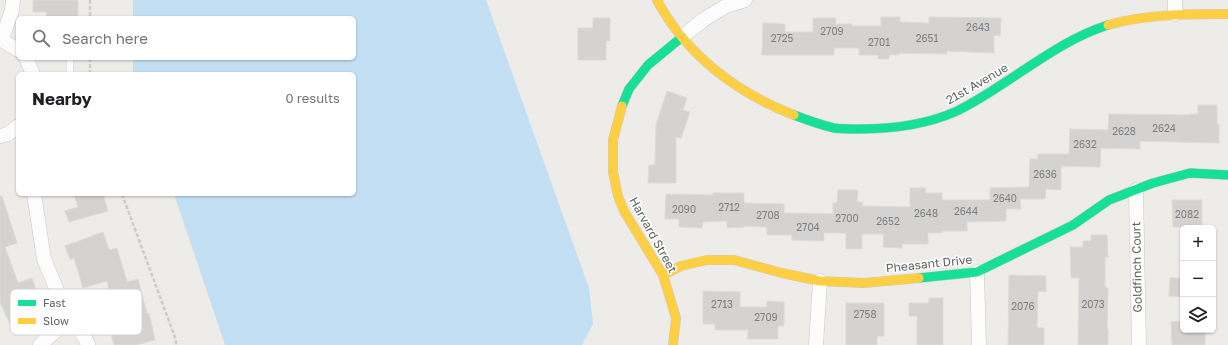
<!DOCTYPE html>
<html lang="en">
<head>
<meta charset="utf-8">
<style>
  :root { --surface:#fff; --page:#f6f6f6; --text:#202124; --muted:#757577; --line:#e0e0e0 }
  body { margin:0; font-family:"Golos Text",sans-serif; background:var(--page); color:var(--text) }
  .controls { position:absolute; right:12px; bottom:12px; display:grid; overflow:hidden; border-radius:6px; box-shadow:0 1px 3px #0004 }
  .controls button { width:36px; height:36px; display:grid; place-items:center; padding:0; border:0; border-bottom:1px solid var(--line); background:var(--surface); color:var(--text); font:20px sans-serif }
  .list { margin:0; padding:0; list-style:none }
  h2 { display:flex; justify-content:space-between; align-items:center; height:52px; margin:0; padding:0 16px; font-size:17px }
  h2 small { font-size:13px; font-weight:400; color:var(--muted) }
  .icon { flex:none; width:22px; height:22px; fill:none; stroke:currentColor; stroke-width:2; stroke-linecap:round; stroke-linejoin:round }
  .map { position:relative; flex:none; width:1228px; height:345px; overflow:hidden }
  .search { position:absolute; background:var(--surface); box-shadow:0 1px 3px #0004; left:16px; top:16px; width:340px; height:44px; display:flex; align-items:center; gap:10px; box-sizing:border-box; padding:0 14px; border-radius:6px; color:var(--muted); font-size:15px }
  .panel { position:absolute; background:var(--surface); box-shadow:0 1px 3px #0004; left:16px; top:72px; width:340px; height:124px; border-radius:6px }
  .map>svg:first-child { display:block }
</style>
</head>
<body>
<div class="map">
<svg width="1228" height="345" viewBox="0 0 1228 345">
  <rect width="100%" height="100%" fill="#edece9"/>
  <path fill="#c2dff3" d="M 133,0 L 486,0 L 589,288 L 593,324 L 582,345 L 225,345 L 174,194 L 354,194 L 354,74 L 133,74 L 133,58 L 354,58 L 354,18 L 133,18 Z"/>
  <g fill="#d4d3d1" stroke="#dcdbd8">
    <path d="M 33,0 L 78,0 L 78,18 L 46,18 L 46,12 L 33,12 Z"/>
    <path d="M 881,17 L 900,17 L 900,22 L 929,23 L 929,17 L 1001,18 L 1000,36 L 994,35 L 994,53 L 947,51 L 947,54 L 899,53 L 899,55 L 889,55 L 889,59 L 878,59 L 878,55 L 859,55 L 859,48 L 834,48 L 834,55 L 762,55 L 763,23 L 785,24 L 785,32 L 813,32 L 813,18 L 836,18 L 835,24 L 852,24 L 852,26 L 881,26 Z"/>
    <path d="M 593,18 L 610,18 L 610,41 L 606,41 L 606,60 L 578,60 L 578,28 L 593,28 Z"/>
    <path d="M 667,91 L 687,98 L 683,110 L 690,112 L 681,138 L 676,137 L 676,183 L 648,183 L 649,165 L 655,165 L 656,125 Z"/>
    <path d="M 1198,105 L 1217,105 L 1217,124 L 1219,124 L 1219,143 L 1140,141 L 1140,149 L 1101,148 L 1100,167 L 1061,166 L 1061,190 L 1046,189 L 1045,199 L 1020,199 L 1021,209 L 1006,209 L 1006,221 L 967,222 L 967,231 L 942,231 L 942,233 L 928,233 L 928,244 L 902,244 L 902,248 L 883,247 L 884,234 L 862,234 L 862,249 L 846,249 L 846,233 L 824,233 L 824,241 L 792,240 L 792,235 L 767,235 L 767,227 L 744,226 L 744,227 L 727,228 L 727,221 L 703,222 L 702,228 L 679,227 L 679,219 L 665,219 L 666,194 L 713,195 L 713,193 L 744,193 L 744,203 L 784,204 L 784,213 L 833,214 L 833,203 L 837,203 L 838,190 L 858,190 L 857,202 L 863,202 L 862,206 L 910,207 L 910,188 L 926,188 L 925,193 L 942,193 L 942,200 L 990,200 L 990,188 L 1029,187 L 1030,159 L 1038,159 L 1038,154 L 1069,154 L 1070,129 L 1108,130 L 1109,114 L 1189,115 L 1189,114 L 1198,114 Z"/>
    <path d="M 74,194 L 103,194 L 108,211 L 69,222 L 65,211 L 78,207 Z"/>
    <path d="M 0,196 L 2,196 L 17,243 L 5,247 L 18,283 L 32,278 L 38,296 L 41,294 L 46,307 L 34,313 L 39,324 L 15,335 L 0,302 Z"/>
    <path d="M 1172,200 L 1202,200 L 1202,227 L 1173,227 Z"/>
    <path d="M 103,232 L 109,250 L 117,248 L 127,282 L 138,279 L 147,314 L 149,313 L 155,340 L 136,345 L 114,345 L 107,318 L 100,320 L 97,308 L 113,304 L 107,281 L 83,288 L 74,258 L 70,260 L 65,246 Z"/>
    <path d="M 1091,235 L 1107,235 L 1108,257 L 1105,257 L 1105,288 L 1108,288 L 1107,329 L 1108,329 L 1108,345 L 1078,345 L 1079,278 L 1071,278 L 1070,247 L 1083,247 L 1083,241 L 1091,241 Z"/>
    <path d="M 1009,275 L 1046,276 L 1046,292 L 1038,291 L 1037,328 L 1044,328 L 1044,345 L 1008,345 Z"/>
    <path d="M 1170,278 L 1183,278 L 1183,297 L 1169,296 Z"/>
    <path d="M 703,291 L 740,292 L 740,307 L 767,307 L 767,301 L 784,302 L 784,326 L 778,326 L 778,339 L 748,339 L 748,330 L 715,330 L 715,324 L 703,324 Z"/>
    <path d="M 929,298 L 943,298 L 943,345 L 917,345 L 917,316 L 909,316 L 909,303 L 929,303 Z"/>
    <path d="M 846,303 L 884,303 L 884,336 L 877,336 L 877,345 L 846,345 Z"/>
    <path d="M 1183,321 L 1183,330 L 1205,330 L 1205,345 L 1172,345 L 1171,322 Z"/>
  </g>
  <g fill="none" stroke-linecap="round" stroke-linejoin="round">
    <defs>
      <path id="lane" d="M 70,58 L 70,74"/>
      <g id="street">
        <path d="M 1175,0 L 1175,14"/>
        <path d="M 682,37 L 703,20 L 726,6 L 745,0"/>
        <path d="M 0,39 L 18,50"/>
        <path d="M 2,39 L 12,10 L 13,0"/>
        <path d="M 26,58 L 33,74"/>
        <path d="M 0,136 L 8,134 L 18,126"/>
        <path d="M 1136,190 L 1139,345"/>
        <path d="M 34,194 L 44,259 L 60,298 L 71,317 L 86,340 L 88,345"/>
        <path d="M 977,272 L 979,345"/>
        <path d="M 40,345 L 71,317"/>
        <path d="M 816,345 L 820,281"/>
      </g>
      <g id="fast">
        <path d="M 622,106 L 629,89 L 648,65 L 682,37"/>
        <path d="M 794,115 C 807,120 821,125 834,128 C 842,129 851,129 859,129 C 892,129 926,125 957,111 C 973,103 989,93 1004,83 C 1038,61 1070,37 1108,25"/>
        <path d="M 919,278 L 977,272 L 1073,225 L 1109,200 L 1153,183 L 1190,173 L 1228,175"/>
      </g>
      <g id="slow">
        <path d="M 657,0 C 686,55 737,93 794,115"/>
        <path d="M 1108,25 C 1147,14 1188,14 1228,14"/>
        <path d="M 622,106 L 613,140 L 613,172 L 618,196 L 624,211 L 663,275 L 676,318 L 673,345"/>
        <path d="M 663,275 L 681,266 L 707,260 L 734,260 L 782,273 L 820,281 L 864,283 L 919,278"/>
      </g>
    </defs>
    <use href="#lane" stroke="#c8c8c8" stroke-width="8"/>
    <use href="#street" stroke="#c8c8c8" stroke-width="15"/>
    <use href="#fast" stroke="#cacaca" stroke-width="10"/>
    <use href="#slow" stroke="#cacaca" stroke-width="10"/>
    <g stroke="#cacecb" stroke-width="2.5" stroke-dasharray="4 2" stroke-linecap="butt">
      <path d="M 90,0 L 90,18"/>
      <path d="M 90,58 L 90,74"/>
      <path d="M 122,194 L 176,340 L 176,345"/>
    </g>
    <use href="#lane" stroke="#fcfcfc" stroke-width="7"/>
    <use href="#street" stroke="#fcfcfc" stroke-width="14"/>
    <use href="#fast" stroke="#16e098" stroke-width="9"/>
    <use href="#slow" stroke="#ffcf43" stroke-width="9"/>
  </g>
  <g text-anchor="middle" stroke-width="3" stroke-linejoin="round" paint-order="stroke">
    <g font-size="10" fill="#7d7f81">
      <text x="978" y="31">2643</text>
      <text x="832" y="35">2709</text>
      <text x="782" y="42">2725</text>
      <text x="927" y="42">2651</text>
      <text x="879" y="46">2701</text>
      <text x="1164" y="132">2624</text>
      <text x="1124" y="135">2628</text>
      <text x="1085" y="148">2632</text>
      <text x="1045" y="178">2636</text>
      <text x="1005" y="202">2640</text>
      <text x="729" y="211">2712</text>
      <text x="684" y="213">2090</text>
      <text x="966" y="215">2644</text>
      <text x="926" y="217">2648</text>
      <text x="1187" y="218">2082</text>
      <text x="768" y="219">2708</text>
      <text x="847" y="222">2700</text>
      <text x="888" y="225">2652</text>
      <text x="808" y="231">2704</text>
      <text x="722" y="308">2713</text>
      <text x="1093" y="308">2073</text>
      <text x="1023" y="310">2076</text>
      <text x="865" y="318">2758</text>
      <text x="766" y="321">2709</text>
    </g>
    <g font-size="12" fill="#5e6165" stroke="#fff">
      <text transform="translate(977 84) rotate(-30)" y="4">21st Avenue</text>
      <text transform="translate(653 235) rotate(61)" y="4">Harvard Street</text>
      <text transform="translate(929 264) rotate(-6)" y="4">Pheasant Drive</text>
      <text transform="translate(1137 267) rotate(-91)" y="4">Goldfinch Court</text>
    </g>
  </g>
  <rect x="10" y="289" width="132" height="46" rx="6" fill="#fff" stroke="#cfd0d1" stroke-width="1"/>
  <rect x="18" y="300" width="18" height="6" fill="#16e098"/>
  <rect x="18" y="318" width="18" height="6" fill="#ffcf43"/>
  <g font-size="11" fill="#5e6165">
    <text x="43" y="307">Fast</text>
    <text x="43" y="325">Slow</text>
  </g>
</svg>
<div class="controls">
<button>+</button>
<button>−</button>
<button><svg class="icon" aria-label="layers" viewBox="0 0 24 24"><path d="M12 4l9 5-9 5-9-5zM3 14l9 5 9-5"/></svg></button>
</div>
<div class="search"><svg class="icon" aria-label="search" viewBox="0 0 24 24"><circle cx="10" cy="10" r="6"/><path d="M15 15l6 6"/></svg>Search here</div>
<section class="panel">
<h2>Nearby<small>0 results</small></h2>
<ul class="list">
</ul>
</section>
</div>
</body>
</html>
